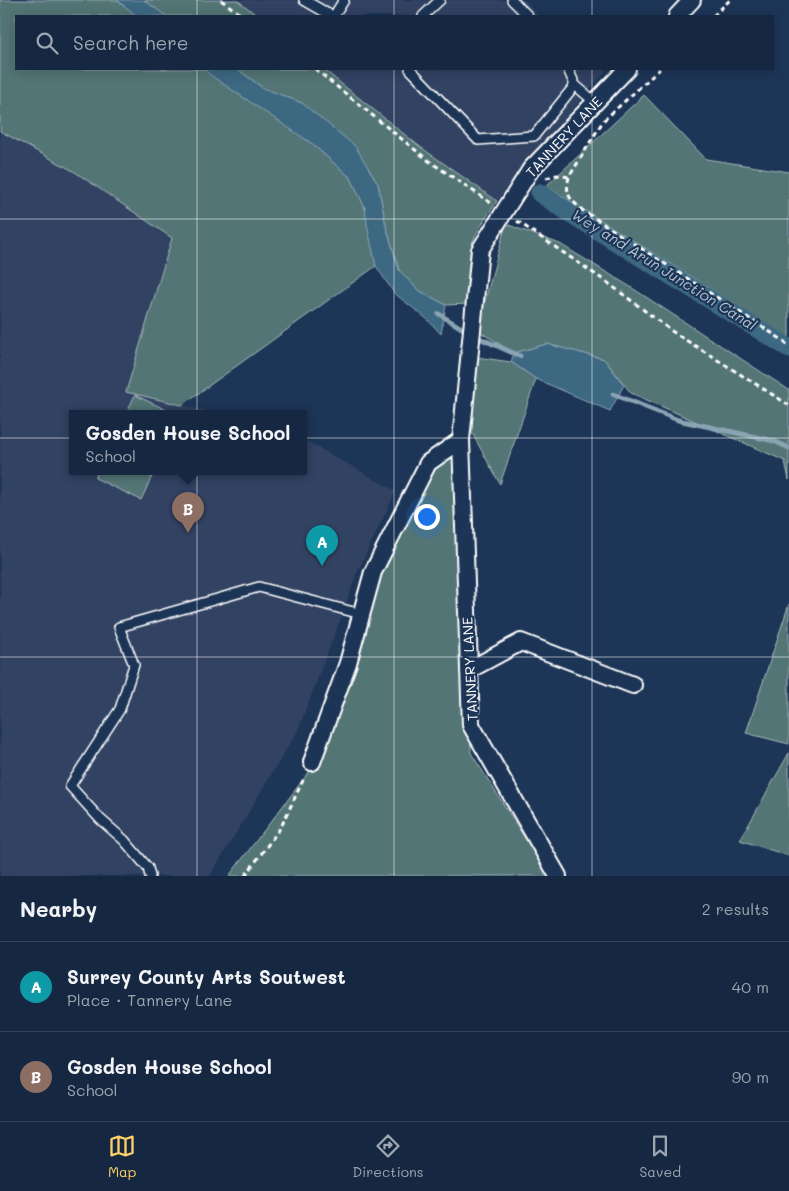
<!DOCTYPE html>
<html lang="en">
<head>
<meta charset="utf-8">
<style>
  :root { --surface:#162841; --page:#1f3048; --text:#f1f3f6; --muted:#9ea6b1; --line:#35445a; --accent:#ffd166 }
  body { margin:0; font-family:Mali,sans-serif; background:var(--page); color:var(--text) }
  .you { position:absolute; left:426px; top:516px; width:18px; height:18px; margin:-12px; border:4px solid #fff; border-radius:50%; background:#1a73e8; box-shadow:0 0 0 8px #1a73e833 }
  .badge { display:grid; place-items:center; width:32px; height:32px; border-radius:50%; background:var(--accent); color:#fff; font-size:16px; font-weight:700 }
  .pin { position:absolute; translate:-50% -41px; filter:drop-shadow(0 1px 2px #0008) }
  .pin::after { content:''; position:absolute; top:26px; width:18px; height:15px; background:inherit; clip-path:polygon(0 0,100% 0,50% 100%) }
  .popup { position:absolute; left:69px; top:410px; width:238px; height:65px; box-sizing:border-box; display:grid; place-content:center; border-radius:0px; background:var(--surface); filter:drop-shadow(0 1px 4px #0005); font-size:16px; white-space:nowrap; color:var(--muted) }
  .popup b { font-size:19px; color:var(--text) }
  .popup::after { content:''; position:absolute; left:50%; top:100%; margin-left:-10px; border:10px solid transparent; border-top-color:var(--surface) }
  .list { margin:0; padding:0; list-style:none }
  h2 { display:flex; justify-content:space-between; align-items:center; height:65px; margin:0; padding:0 20px; font-size:21px }
  h2 small { font-size:16px; font-weight:400; color:var(--muted) }
  .list li { display:grid; grid-template-columns:32px 1fr auto; gap:15px; align-items:center; box-sizing:border-box; height:90px; padding:0 20px; border-top:1px solid var(--line) }
  .list b { display:block; font-size:19px; white-space:nowrap }
  .list p { margin:0; font-size:16px; white-space:nowrap; color:var(--muted) }
  .list em { font-size:16px; font-style:normal; color:var(--muted) }
  .icon { flex:none; width:28px; height:28px; fill:none; stroke:currentColor; stroke-width:2; stroke-linecap:round; stroke-linejoin:round }
  .map { position:relative; flex:none; width:789px; height:876px; overflow:hidden }
  .search { position:absolute; background:var(--surface); box-shadow:0 2px 12px #0003; left:15px; right:15px; top:15px; height:55px; display:flex; align-items:center; gap:12px; box-sizing:border-box; padding:0 18px; border-radius:0px; color:var(--muted); font-size:19px }
  .sheet { height:245px; background:var(--surface) }
  nav { display:flex; justify-content:space-around; align-items:center; box-sizing:border-box; height:70px; border-top:1px solid var(--line); background:var(--surface); font-size:14px; color:var(--muted) }
  nav a { display:grid; justify-items:center; gap:2px }
  nav .on { color:var(--accent) }
  .map>svg:first-child { display:block }
</style>
</head>
<body>
<div class="map">
<svg width="789" height="876" viewBox="0 0 789 876">
  <rect width="100%" height="100%" fill="#1d3557"/>
  <filter id="ink" filterUnits="userSpaceOnUse"><feTurbulence type="fractalNoise" baseFrequency=".02" numOctaves="2"/><feDisplacementMap in="SourceGraphic" scale="10" xChannelSelector="R" yChannelSelector="G"/><feConvolveMatrix kernelMatrix="1 2 1 2 8 2 1 2 1" color-interpolation-filters="sRGB"/></filter>
  <g filter="url(#ink)">
    <g fill="#334263">
      <path d="M 237,0 L 525,0 L 538,16 L 258,16 Z"/>
      <path d="M 323,69 L 603,69 L 606,71 L 535,153 L 497,201 L 419,146 Z"/>
      <path d="M 0,131 L 75,172 L 172,237 L 126,392 L 220,414 L 73,414 L 73,472 L 303,472 L 303,439 L 396,491 L 356,575 L 344,610 L 297,732 L 210,876 L 0,876 Z"/>
    </g>
    <g fill="#527475" stroke="#a8baba">
      <path d="M 0,0 L 117,0 L 139,16 L 16,16 L 16,69 L 210,69 L 311,143 L 351,178 L 365,208 L 376,266 L 182,405 L 126,392 L 172,238 L 75,172 L 0,131 Z"/>
      <path d="M 144,0 L 237,0 L 258,16 L 166,16 Z"/>
      <path d="M 237,69 L 323,69 L 419,146 L 497,201 C 489,214 479,227 473,241 C 467,258 469,286 468,304 L 446,305 L 418,290 L 399,270 L 386,226 L 378,184 L 302,103 L 263,88 Z"/>
      <path d="M 644,95 L 706,159 L 789,172 L 789,338 L 546,186 Z"/>
      <path d="M 506,224 L 560,244 L 629,286 L 789,390 L 789,480 L 785,461 L 631,393 L 604,359 L 547,344 L 514,353 L 477,330 Z"/>
      <path d="M 476,357 L 511,362 L 536,379 L 500,484 L 472,433 Z"/>
      <path d="M 135,395 L 175,414 L 126,414 Z"/>
      <path d="M 466,434 L 471,753 L 549,876 L 229,876 L 326,750 L 363,596 L 423,458 Z"/>
      <path d="M 98,472 L 154,472 L 141,500 L 95,478 Z"/>
      <path d="M 789,604 L 789,744 L 746,733 Z"/>
      <path d="M 789,753 L 789,856 L 740,840 Z"/>
    </g>
    <g fill="#3c6882" stroke="#8aa4b4">
      <path d="M 117,0 L 144,0 L 166,16 L 137,16 Z"/>
      <path d="M 203,69 L 237,69 L 263,88 L 302,103 L 355,146 L 378,184 L 386,226 L 399,270 L 418,290 L 446,305 L 441,334 L 427,319 L 394,293 L 376,266 L 367,225 L 365,208 L 351,178 L 311,143 L 213,77 Z"/>
      <path d="M 547,344 L 604,359 L 624,385 L 610,411 L 536,379 L 511,362 L 514,353 Z"/>
    </g>
    <g fill="none" stroke-linecap="round" stroke-linejoin="round">
      <g stroke="#8aa4b4" stroke-width="5">
        <path d="M 439,314 L 468,332"/>
        <path d="M 475,336 L 520,356"/>
        <path d="M 613,394 L 678,420 L 774,441 L 789,448"/>
      </g>
      <path stroke="#3c6882" stroke-width="19" d="M 540,193 L 573,215 L 789,348"/>
      <defs>
        <g id="lane">
          <path d="M 304,0 L 332,16"/>
          <path d="M 512,0 L 528,16"/>
          <path d="M 334,16 L 344,0"/>
          <path d="M 423,16 L 440,0"/>
          <path d="M 410,69 L 478,140 L 534,136 L 575,85"/>
          <path d="M 568,69 L 575,85 L 596,103"/>
          <path d="M 150,876 L 148,868 L 124,840 L 100,819 L 70,786 L 120,709 L 134,665 L 119,627 L 259,587 L 361,614"/>
        </g>
        <g id="street">
          <path d="M 677,16 L 692,0"/>
          <path d="M 531,169 L 627,69"/>
          <path d="M 480,250 L 461,440 L 471,725 L 558,876"/>
          <path d="M 469,670 L 521,642 L 633,685"/>
          <path d="M 312,762 L 348,663 L 373,572 L 428,463 L 461,440"/>
        </g>
      </defs>
      <use href="#lane" stroke="#fff" stroke-width="12"/>
      <use href="#street" stroke="#fff" stroke-width="20"/>
      <g stroke="#fff" stroke-width="3" stroke-dasharray="5 4" stroke-linecap="butt">
        <path d="M 221,0 L 243,16"/>
        <path d="M 713,16 L 730,0"/>
        <path d="M 315,69 L 429,161 L 491,203"/>
        <path d="M 569,177 C 565,195 569,198 582,210 L 784,341 L 789,348"/>
        <path d="M 546,178 L 557,175 L 569,177 L 603,121 L 660,69"/>
        <path d="M 517,221 L 608,283 L 673,332 L 789,405"/>
        <path d="M 245,876 L 281,827 L 305,776"/>
      </g>
      <use href="#lane" stroke="#1d3557" stroke-width="9"/>
      <use href="#street" stroke="#1d3557" stroke-width="16"/>
      <defs>
        <path id="street-bridge" d="M 480,250 L 531,169"/>
      </defs>
      <use href="#street-bridge" stroke="#fff" stroke-width="20" stroke-linecap="butt"/>
      <use href="#street-bridge" stroke="#1d3557" stroke-width="16"/>
    </g>
  </g>
  <path fill="none" stroke="#fff" stroke-width="1" stroke-opacity="0.55" d="M 197,0 L 197,16M 394,0 L 394,16M 592,0 L 592,16M 197,69 L 197,876M 394,69 L 394,876M 592,69 L 592,876M 0,219 L 789,219M 0,438 L 789,438M 0,657 L 789,657"/>
  <g text-anchor="middle" stroke-width="4.5" stroke-linejoin="round" paint-order="stroke">
    <g font-size="14" fill="#fff" stroke="#1d3557">
      <text transform="translate(564 137) rotate(-47)" y="5">TANNERY LANE</text>
      <text transform="translate(470 669) rotate(-93)" y="5">TANNERY LANE</text>
    </g>
    <g font-size="15" font-style="italic" fill="#b1c3cd" stroke="#1d3557">
      <text transform="translate(664 270) rotate(32)" y="5">Wey and Arun Junction Canal</text>
    </g>
  </g>
</svg>
<div class="you"></div>
<div class="pin badge" style="left:322px;top:566px;background:#0f9aa8">A</div>
<div class="pin badge" style="left:188px;top:533px;background:#8d6e63">B</div>
<div class="popup"><b>Gosden House School</b>School</div>
<div class="search"><svg class="icon" aria-label="search" viewBox="0 0 24 24"><circle cx="10" cy="10" r="6"/><path d="M15 15l6 6"/></svg>Search here</div>
</div>
<section class="sheet">
<h2>Nearby<small>2 results</small></h2>
<ul class="list">
<li><span class="badge" style="background:#0f9aa8">A</span><div><b>Surrey County Arts Soutwest</b><p>Place · Tannery Lane</p></div><em>40 m</em></li>
<li><span class="badge" style="background:#8d6e63">B</span><div><b>Gosden House School</b><p>School</p></div><em>90 m</em></li>
</ul>
</section>
<nav>
<a class="on"><svg class="icon" aria-label="map" viewBox="0 0 24 24"><path d="M3 6l6-2 6 2 6-2v14l-6 2-6-2-6 2zM9 4v14M15 6v14"/></svg>Map</a>
<a><svg class="icon" aria-label="directions" viewBox="0 0 24 24"><path d="M12 3l9 9-9 9-9-9zM9 14v-3h6M13 9l2 2-2 2"/></svg>Directions</a>
<a><svg class="icon" aria-label="saved" viewBox="0 0 24 24"><path d="M7 4h10v16l-5-4-5 4z"/></svg>Saved</a>
</nav>
</body>
</html>
